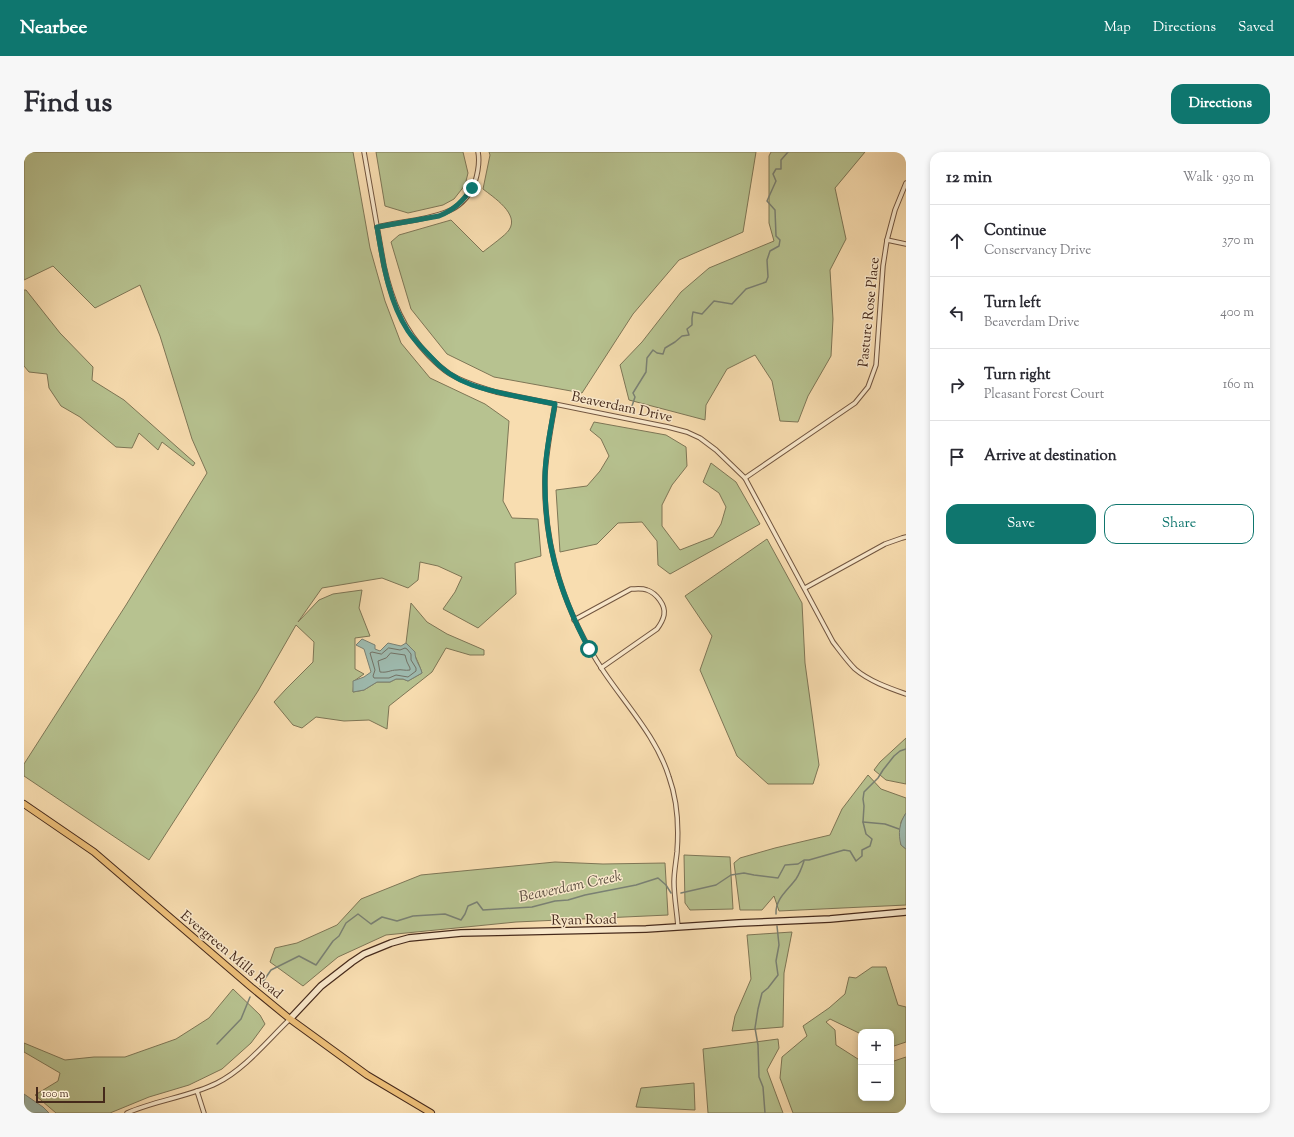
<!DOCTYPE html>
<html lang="en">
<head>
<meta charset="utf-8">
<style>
  :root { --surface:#fff; --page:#f7f7f7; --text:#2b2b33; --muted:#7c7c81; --line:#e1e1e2; --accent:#0f766e }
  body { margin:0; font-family:"Sorts Mill Goudy",serif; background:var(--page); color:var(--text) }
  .controls { position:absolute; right:12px; bottom:12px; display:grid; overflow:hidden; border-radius:8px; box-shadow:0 2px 6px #0003 }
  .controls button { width:36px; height:36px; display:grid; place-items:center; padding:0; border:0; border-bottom:1px solid var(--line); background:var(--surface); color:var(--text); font:20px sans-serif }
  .scale { position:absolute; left:12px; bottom:10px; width:69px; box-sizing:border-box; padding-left:4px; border:2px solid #45291b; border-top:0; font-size:11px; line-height:14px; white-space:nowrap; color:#45291b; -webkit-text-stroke:3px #fae9cc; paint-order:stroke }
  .stop { position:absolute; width:12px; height:12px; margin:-9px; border:3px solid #0f766e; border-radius:50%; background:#fff }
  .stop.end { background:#0f766e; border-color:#fff; box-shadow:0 1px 4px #0008 }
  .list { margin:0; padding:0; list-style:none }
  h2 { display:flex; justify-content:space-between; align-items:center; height:52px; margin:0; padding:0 16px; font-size:17px }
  h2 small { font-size:13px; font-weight:400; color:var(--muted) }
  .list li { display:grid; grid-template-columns:26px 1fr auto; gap:12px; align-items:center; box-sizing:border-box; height:72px; padding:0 16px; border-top:1px solid var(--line) }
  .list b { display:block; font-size:15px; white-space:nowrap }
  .list p { margin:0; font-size:13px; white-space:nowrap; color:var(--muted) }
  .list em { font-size:13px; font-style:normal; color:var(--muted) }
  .actions { display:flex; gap:8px; padding:12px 16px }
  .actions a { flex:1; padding:9px 0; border:1px solid var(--accent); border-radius:12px; text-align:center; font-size:14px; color:var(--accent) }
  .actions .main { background:var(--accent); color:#fff }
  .icon { flex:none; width:22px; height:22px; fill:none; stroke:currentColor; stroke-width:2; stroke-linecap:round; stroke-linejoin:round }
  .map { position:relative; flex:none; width:882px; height:961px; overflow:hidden; border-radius:12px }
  header { display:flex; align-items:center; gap:24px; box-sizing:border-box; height:56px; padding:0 20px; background:var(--accent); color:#fff }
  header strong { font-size:19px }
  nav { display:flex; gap:22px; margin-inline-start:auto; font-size:14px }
  .intro { display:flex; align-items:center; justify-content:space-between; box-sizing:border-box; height:96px; padding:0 24px }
  h1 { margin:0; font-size:28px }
  .button { padding:10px 18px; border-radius:12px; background:var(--accent); color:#fff; font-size:14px; font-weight:700 }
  main { display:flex; gap:24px; padding:0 24px }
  aside { flex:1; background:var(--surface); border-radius:12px; box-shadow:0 2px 6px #0003 }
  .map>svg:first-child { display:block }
</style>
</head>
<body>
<header>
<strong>Nearbee</strong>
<nav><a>Map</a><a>Directions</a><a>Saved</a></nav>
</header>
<div class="intro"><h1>Find us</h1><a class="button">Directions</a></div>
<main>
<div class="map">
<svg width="882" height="961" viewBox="0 0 882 961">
  <rect width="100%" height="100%" fill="#f8ddb0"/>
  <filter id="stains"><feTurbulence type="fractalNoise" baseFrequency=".005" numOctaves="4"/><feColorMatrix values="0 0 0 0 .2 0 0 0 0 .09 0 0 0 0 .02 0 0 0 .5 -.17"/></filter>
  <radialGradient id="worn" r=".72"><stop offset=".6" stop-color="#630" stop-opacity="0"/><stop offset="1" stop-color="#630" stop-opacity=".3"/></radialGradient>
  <g fill="#b7c290" stroke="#7e7656">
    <path d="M 0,0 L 329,0 L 346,96 L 361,149 L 377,191 L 406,226 L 461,252 L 485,269 L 479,349 L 488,366 L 514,367 L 517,404 L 491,411 L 492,442 L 454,476 L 419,457 L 431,440 L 438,425 L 414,414 L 396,410 L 394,428 L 384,436 L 358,426 L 298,436 L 274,470 L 295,448 L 309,442 L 338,438 L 335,456 L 346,484 L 331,486 L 331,517 L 340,522 L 330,529 L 329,540 L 340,538 L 353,530 L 366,530 L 372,527 L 379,527 L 384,529 L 398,521 C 396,514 388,495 382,491 L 387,451 L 403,470 L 423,482 L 460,498 L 460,503 L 446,503 L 422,496 L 408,520 L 365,554 L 363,577 L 345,568 L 320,569 L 292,565 L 278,576 L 269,573 L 250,550 L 262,537 L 289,510 L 290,490 L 272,473 L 234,539 L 125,708 L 0,624 L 0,612 L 102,453 L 183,321 L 168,287 L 136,184 L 116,133 L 71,156 L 29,114 L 0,128 Z"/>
    <path d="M 352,0 L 439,0 L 444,21 L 441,33 L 430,47 L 419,53 L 384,61 L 361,54 Z"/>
    <path d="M 465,0 L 732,0 L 719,80 L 655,108 L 609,162 L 558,241 L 470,225 L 423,202 L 387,157 L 367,90 L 375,83 L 427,68 L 459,100 C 465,95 482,83 485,78 C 496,62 469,45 459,37 L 466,3 Z"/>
    <path d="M 747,0 L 841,0 L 811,36 L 822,87 L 806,118 L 809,167 L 807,204 L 784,244 L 774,270 L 756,269 L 748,229 L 731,203 L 703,217 L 682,253 L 681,268 L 605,248 L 596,213 L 618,190 L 657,140 L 685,116 L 750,89 L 745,71 L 745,4 Z"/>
    <path d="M 0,138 L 2,138 L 36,181 L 69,215 L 68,228 L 100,248 L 171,311 L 169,314 L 138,290 L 134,298 L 115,281 L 108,296 L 92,295 L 56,265 L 37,254 L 25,236 L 23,222 L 5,220 L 0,214 Z"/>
    <path d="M 570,270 L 642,283 L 662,295 L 663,314 L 648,333 L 638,353 L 638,374 L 656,398 L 689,385 L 697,372 L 702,355 L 695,341 L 679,330 L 687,311 L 712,330 L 736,372 L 646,422 L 634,413 L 633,389 L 618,370 L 594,371 L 573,392 L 536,400 L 532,338 L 563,334 L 576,319 L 585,304 L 577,287 L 566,278 Z"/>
    <path d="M 743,387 L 778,451 L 781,511 L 795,613 L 789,632 L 744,632 L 713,604 L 676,518 L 688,484 L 661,444 Z"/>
    <path d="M 882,586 L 882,632 L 862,628 L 850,618 L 856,610 Z"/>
    <path d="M 844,623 L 857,637 L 882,646 L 882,661 L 877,670 L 877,693 L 882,697 L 882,753 L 755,759 L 750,744 L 738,758 L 716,758 L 710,711 L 716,706 L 751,696 L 806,683 L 818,657 Z"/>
    <path d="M 660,703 L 706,705 L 709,757 L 666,758 L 661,751 Z"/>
    <path d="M 531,710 L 579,712 L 641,711 L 644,763 L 492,770 L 362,783 L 314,805 L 279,834 L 246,810 L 251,796 L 273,791 L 313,773 L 337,747 L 397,723 Z"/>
    <path d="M 768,780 L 760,821 L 759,875 L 708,879 L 711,864 L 727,827 L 723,783 Z"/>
    <path d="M 848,815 L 862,815 L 874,853 L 882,855 L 882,890 L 867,895 L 867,880 L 837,880 L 837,882 L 806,867 L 802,870 L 811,878 L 812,893 L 837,909 L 837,946 L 867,946 L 867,910 L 882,905 L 882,961 L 769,961 L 756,926 L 758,905 L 783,884 L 779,874 L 805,856 L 821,842 L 825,825 L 832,826 Z"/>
    <path d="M 209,837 L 236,863 L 241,872 L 227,891 L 198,917 L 165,933 L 125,945 L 86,961 L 32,961 L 11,943 L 34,929 L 36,921 L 0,900 L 0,891 L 41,908 L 70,905 L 101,905 L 152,887 L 185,866 Z"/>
    <path d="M 754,887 L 755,896 L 743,918 L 759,961 L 684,961 L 679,897 Z"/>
    <path d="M 670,931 L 671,958 L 612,955 L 617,936 Z"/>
  </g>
  <g fill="#9ebbb0" stroke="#7a8174">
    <path d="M 338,487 L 351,493 L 351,497 L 356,499 L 364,491 L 377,494 L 382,491 L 391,500 C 391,509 396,513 398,521 L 384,529 L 379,527 L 372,527 L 366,530 L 353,530 L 340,538 L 329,540 L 329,529 L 340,525 L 347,520 L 340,497 L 332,493 Z"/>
    <path d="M 882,661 L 882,697 L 877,693 C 874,682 875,671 882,661 Z"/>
    <path d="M 0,942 L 19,955 L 25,961 L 0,961 Z"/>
  </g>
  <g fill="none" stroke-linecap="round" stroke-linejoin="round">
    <g stroke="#727266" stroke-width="1">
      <path d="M 365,496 L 376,498 L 381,496 L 383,497 L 387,502 L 387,508 L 392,516 L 392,519 L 384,525 L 372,523 L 365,526 L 350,526 L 349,524 L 351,518 L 346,501 L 348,500 L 357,502 Z"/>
      <path d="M 367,501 L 381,503 L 383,510 L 386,516 L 386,518 C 381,519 377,517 373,518 C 366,518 364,521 356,520 L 354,509 L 362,506 Z"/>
    </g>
    <g stroke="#7a8174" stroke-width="1.5">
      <path d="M 608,254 L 611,245 L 609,241 L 622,220 L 623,206 L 629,198 L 633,201 L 639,202 L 641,196 L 651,190 L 658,184 L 665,183 L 663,177 L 668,173 L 668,166 L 669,160 L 678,162 L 690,149 L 708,152 L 722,137 L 742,130 L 744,125 L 743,108 L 746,99 L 755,94 L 756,88 L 752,84 L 751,58 L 743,49 L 752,29 L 749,22 L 752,17 L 757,17 L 757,8 L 764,0"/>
      <path d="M 839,670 L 861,672 L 875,677"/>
      <path d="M 657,741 L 692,733 L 707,723 L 720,721 L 730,723 L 754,726 L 761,713 L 774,712 L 780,708 L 785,708 L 820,698 L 826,699 L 832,709 L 838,704 L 838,698 L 846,694 L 848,687 L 842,682 L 839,670 L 840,654 L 839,647 L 840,640 L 854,626 L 859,618 L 870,604 L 876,599 L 882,597"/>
      <path d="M 752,762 C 751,747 764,738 772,727 C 776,721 778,715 780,709"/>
      <path d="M 236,834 L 247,818 L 275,804 L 292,813 L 309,789 L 315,784 L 322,771 L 334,762 L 347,772 L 358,765 L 373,769 L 389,764 L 421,762 L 437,768 L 441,762 L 444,754 L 453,750 L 459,758 L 508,755 L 531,749 L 544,748 L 561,743 L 612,733 L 634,726 L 642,733 L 647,741"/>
      <path d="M 193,892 L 217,867 L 226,845"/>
      <path d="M 741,961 L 739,935 L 735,925 L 734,893 L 731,876 L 734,857 L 738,841 L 744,836 L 754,823 L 752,809 L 755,793 L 753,774"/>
    </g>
    <defs>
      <g id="street">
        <path d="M 340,0 L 360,114 C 368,149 379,177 405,204 C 411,210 418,217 426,222 C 440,231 456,235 472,240 L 644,275 L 663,280 L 676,286 L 692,298 L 721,326 L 809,490 C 816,499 823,509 831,517 C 845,529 865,536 882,542"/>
        <path d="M 353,75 C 366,72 379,70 392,68 C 418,63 441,58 451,30 C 454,20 456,10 454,0"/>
        <path d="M 863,88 L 882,92"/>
        <path d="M 531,252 C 527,276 522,300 521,324 C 519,394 541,462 580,520 C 603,554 633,586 645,625 C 654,650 655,674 653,700 C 652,710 650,720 650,730 C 650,745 653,760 654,775"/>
        <path d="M 721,326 L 831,251 L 844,235 L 852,213 L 859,114 L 863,88 L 871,58 L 882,31"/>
        <path d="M 781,436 L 861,392 L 878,386 L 882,385"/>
        <path d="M 550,468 L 607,437 C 612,437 618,436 623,438 C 632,441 642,453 640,463 C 639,468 636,473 633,477 L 577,516"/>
        <path d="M 173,939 L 180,961"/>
        <path d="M 103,961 C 132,948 165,945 193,931 C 221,917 244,888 266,867"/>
      </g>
      <path id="secondary" d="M 266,867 L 297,834 L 328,810 L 340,802 L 367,791 L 385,786 L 437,781 L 622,777 L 715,771 L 806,767 L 882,760"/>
      <path id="primary" d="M 0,652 L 70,700 L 227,835 L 266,867 L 343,923 L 407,961"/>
    </defs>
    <use href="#street" stroke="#725640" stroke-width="5.5"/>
    <use href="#secondary" stroke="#45291b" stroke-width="8"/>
    <use href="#primary" stroke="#45291b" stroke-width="8"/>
    <use href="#street" stroke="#fae9cc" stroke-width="3.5"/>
    <use href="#secondary" stroke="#fae9cc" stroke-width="5.5"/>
    <use href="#primary" stroke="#ecbe78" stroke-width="6"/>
  </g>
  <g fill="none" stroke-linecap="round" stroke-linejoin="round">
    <path stroke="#0f766e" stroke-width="5" d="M 448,36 C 439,49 430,58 415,64 L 353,75 C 359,110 364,148 384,179 C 390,188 398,196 406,204 C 417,217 431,227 448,233 C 474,242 503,246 531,252 C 527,276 521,300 521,325 C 520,390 535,440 565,497"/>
  </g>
  <g text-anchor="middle" stroke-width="3" stroke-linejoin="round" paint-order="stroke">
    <g font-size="14" fill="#45291b" stroke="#fae9cc">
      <text transform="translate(844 160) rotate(-84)" y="5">Pasture Rose Place</text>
      <text transform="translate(598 254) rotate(12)" y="5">Beaverdam Drive</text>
      <text transform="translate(560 767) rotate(-1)" y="5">Ryan Road</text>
      <text transform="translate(208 802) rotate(40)" y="5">Evergreen Mills Road</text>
    </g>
    <g font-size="15" font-style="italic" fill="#5b4e40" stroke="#fae9cc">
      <text transform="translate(546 734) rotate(-12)" y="5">Beaverdam Creek</text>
    </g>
  </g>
  <rect width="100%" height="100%" filter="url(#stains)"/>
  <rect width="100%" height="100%" fill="url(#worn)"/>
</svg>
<div class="controls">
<button>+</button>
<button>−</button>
</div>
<div class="scale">100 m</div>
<div class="stop" style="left:565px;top:497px"></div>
<div class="stop end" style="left:448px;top:36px"></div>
</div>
<aside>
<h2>12 min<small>Walk · 930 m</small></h2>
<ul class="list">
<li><svg class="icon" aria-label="ahead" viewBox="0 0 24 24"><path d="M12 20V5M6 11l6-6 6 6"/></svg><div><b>Continue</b><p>Conservancy Drive</p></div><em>370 m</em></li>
<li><svg class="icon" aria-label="left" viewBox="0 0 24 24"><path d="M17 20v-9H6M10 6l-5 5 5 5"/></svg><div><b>Turn left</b><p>Beaverdam Drive</p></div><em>400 m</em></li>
<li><svg class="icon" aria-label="right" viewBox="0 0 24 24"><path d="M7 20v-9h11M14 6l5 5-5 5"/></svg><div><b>Turn right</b><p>Pleasant Forest Court</p></div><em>160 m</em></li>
<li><svg class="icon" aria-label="arrive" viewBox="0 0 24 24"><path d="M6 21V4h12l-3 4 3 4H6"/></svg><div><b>Arrive at destination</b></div></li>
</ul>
<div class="actions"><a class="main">Save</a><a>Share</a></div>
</aside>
</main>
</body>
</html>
